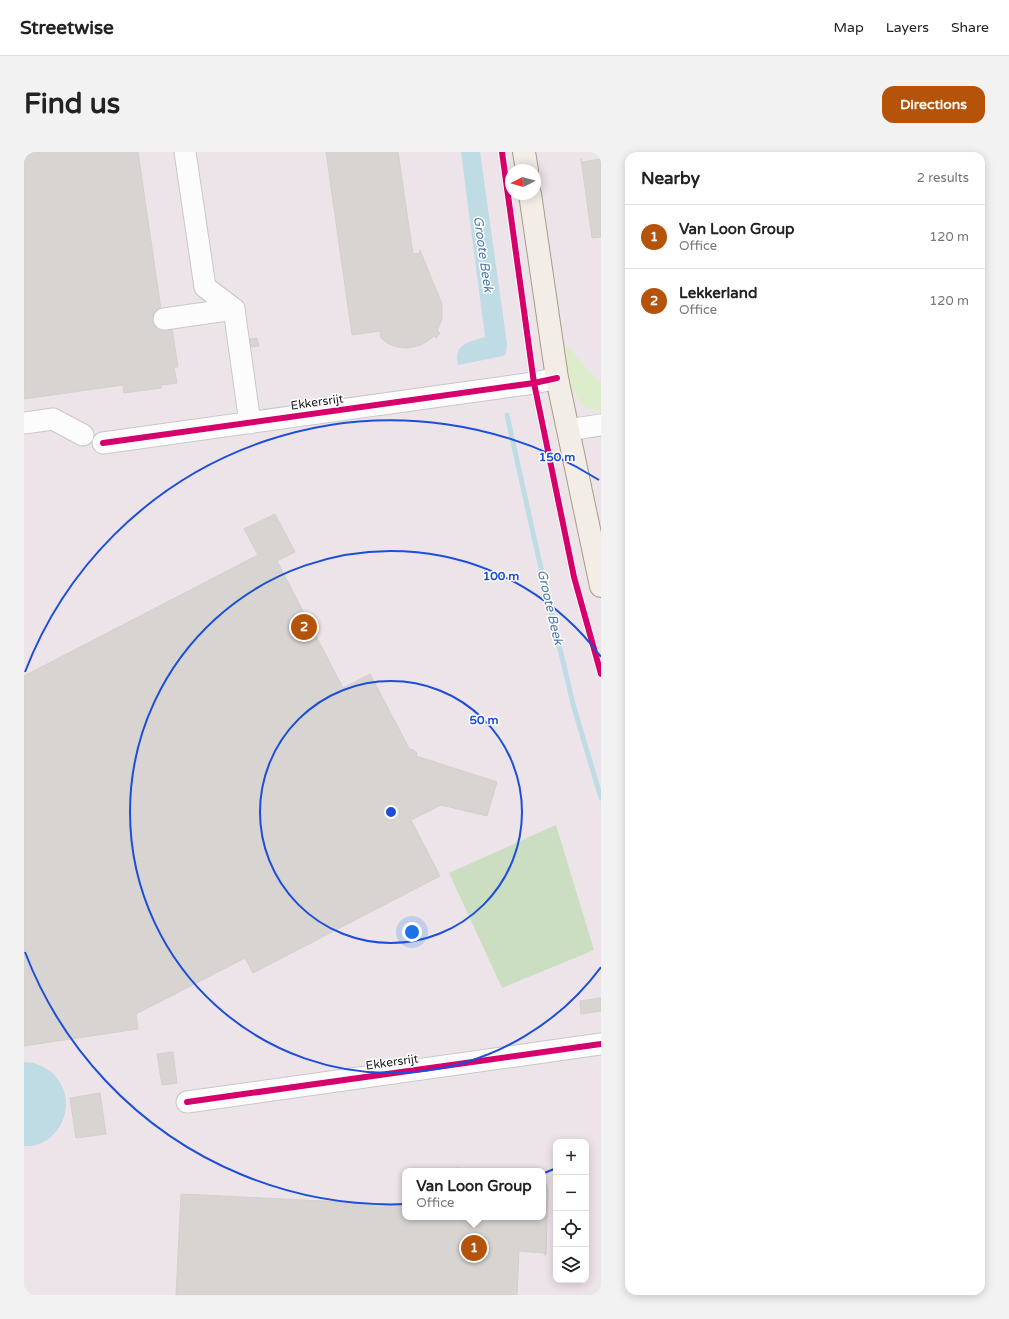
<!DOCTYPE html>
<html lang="en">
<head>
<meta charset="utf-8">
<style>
  :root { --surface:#fff; --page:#f2f2f2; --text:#222; --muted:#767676; --line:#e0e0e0; --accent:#b45309 }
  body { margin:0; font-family:"Varela Round",sans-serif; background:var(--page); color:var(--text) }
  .controls { position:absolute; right:12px; bottom:12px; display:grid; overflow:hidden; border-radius:8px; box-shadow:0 2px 10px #0003 }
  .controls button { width:36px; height:36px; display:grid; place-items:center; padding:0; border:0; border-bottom:1px solid var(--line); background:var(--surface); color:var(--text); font:20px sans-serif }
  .compass { position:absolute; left:481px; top:12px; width:36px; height:36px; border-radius:50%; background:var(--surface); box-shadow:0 2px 10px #0003; rotate:265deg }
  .you { position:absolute; left:388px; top:780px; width:14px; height:14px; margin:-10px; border:3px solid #fff; border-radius:50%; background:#1a73e8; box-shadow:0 0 0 6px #1a73e833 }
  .badge { display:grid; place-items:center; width:26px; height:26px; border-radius:50%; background:var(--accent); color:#fff; font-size:13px; font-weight:700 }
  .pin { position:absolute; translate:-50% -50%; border:2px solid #fff; box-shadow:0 1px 4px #0006 }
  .popup { position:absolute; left:378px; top:1016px; width:144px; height:52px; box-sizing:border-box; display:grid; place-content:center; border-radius:8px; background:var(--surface); filter:drop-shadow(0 1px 3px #0005); font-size:13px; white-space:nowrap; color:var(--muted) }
  .popup b { font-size:15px; color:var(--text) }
  .popup::after { content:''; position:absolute; left:50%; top:100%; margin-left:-8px; border:8px solid transparent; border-top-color:var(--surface) }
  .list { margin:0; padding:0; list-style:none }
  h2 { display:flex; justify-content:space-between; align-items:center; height:52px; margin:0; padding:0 16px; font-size:17px }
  h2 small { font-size:13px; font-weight:400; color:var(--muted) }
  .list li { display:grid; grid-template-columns:26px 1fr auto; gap:12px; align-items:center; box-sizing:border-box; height:64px; padding:0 16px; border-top:1px solid var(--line) }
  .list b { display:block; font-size:15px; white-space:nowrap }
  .list p { margin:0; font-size:13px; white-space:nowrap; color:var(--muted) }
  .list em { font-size:13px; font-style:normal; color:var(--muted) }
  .icon { flex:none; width:22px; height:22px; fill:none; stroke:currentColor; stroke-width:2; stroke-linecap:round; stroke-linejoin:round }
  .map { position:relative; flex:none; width:577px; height:1143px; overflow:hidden; border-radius:12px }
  header { display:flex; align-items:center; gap:24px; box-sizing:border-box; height:56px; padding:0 20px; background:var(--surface); border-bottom:1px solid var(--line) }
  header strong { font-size:19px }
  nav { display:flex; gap:22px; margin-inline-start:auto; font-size:14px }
  .intro { display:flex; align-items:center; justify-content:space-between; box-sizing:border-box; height:96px; padding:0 24px }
  h1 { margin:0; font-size:28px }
  .button { padding:10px 18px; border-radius:12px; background:var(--accent); color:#fff; font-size:14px; font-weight:700 }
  main { display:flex; gap:24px; padding:0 24px }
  aside { flex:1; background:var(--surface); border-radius:12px; box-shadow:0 2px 10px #0003 }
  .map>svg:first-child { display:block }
</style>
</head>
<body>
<header>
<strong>Streetwise</strong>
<nav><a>Map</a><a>Layers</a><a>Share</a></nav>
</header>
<div class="intro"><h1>Find us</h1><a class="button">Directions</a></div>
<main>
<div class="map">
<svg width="577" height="1143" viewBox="0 0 577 1143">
  <rect width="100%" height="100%" fill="#f0eeeb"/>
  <path fill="#ede4e9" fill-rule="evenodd" d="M 0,0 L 577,0 L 577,1143 L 0,1143 ZM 487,18 L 511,18 L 511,42 L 487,42 ZM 532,990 L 562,990 L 562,1128 L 532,1128 ZM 381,1019 L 519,1019 L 519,1065 L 381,1065 Z"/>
  <path fill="#ddeccb" d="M 539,189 L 567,221 L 577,230 L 577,260 C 573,259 568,258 565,257 C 545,247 543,208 539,189 Z"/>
  <path fill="#cbdec1" d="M 532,673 L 570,798 L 478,836 L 425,721 Z"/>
  <g fill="#bfdbe3">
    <path d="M 437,0 L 456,0 L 483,192 L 482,201 L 479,204 L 434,213 C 429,191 446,190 461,185 Z"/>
    <path d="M 0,910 C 5,910 11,911 15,913 C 45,925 51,962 28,984 C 20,991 11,995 0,994 Z"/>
  </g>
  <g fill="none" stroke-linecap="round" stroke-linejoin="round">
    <path stroke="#bfdbe3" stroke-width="5" d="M 483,263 L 513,399 L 549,552 L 577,646"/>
  </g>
  <g fill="#d7d4d2" stroke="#d3d0cc">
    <path d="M 0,0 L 114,0 L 140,178 L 148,177 L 154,215 L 150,215 L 153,231 L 137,233 L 137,236 L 100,241 L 99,233 L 0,247 Z"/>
    <path d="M 302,0 L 374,0 L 389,102 L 396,101 L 396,98 L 418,152 L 418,167 L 413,179 L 416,181 L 412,186 L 410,184 L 404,189 L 397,193 L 384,196 L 373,195 L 363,191 L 357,186 L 356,179 L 328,183 Z"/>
    <path d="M 557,7 L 558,10 L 577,7 L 577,85 L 568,86 Z"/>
    <path d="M 233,186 L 235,194 L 227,195 L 226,187 Z"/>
    <path d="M 251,362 L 271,400 L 253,409 L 319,536 L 346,522 L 386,598 L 388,597 L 393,601 L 392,604 L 473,630 L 463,664 L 417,653 L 387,668 L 416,724 L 229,821 L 221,806 L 112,862 L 114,877 L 0,894 L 0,524 L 234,403 L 220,377 Z"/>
    <path d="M 577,846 L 577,859 L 557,862 L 556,849 Z"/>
    <path d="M 149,900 L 153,931 L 138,933 L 133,902 Z"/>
    <path d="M 76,941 L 82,982 L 52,986 L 46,946 Z"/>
    <path d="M 431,1016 L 480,1019 L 433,1019 Z"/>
    <path d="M 519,1028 L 523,1033 L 524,1040 L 522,1103 L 520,1103 L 521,1101 L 495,1099 L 493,1143 L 152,1143 L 157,1042 L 381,1053 L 381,1065 L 519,1065 Z"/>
  </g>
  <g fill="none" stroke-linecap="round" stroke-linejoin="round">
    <defs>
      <g id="minor">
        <path d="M 161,0 L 181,135 L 210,157 L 226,271"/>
        <path d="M 140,167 L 210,157"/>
        <path d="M 0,271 L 29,267 L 59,283"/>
        <path d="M 544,278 L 577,273"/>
        <path d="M 79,291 L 510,231 L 533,226"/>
        <path d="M 163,950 L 577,892"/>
      </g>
      <g id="major">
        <path d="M 500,0 L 503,18"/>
        <path d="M 506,42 L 533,226 L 577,434"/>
      </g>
    </defs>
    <use href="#minor" stroke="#c9c8c7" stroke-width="23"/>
    <use href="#major" stroke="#a79c86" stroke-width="24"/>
    <use href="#minor" stroke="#fdfcfc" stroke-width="21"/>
    <use href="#major" stroke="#f3ede7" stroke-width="22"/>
    <defs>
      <g id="cycleway">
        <path d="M 478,0 L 510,231 L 550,425 L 577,522"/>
        <path d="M 79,291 L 510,231 L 533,226"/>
        <path d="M 163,950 L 577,892"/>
      </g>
    </defs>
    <use href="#cycleway" stroke="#fff" stroke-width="8"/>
    <use href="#cycleway" stroke="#d6006c" stroke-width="6"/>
  </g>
  <g fill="none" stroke="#1d4ed8" stroke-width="2">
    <circle cx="367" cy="660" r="131"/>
    <path d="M577 815A261 261 0 1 1 577 505"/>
    <path d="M530 1017A392 392 0 0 1 1 800M1 520A392 392 0 0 1 575 328"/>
  </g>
  <g text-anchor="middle" stroke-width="3" stroke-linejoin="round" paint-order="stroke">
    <g font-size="12" fill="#222" stroke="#fff">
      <text transform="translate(293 250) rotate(-8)" y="4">Ekkersrijt</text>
      <text transform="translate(368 910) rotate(-8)" y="4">Ekkersrijt</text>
    </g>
    <g font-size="13" font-style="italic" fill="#4a7aab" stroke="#fff">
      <text transform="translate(460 102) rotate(82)" y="5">Groote Beek</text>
      <text transform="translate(527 455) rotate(77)" y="5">Groote Beek</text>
    </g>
  </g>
  <circle cx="367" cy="660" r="6" fill="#1d4ed8" stroke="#fff" stroke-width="2"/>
  <g font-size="12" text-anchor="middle" font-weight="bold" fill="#1d4ed8" stroke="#fff" stroke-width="3" stroke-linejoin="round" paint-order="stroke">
    <text x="533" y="309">150 m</text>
    <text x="477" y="428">100 m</text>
    <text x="460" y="572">50 m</text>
  </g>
</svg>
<div class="controls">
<button>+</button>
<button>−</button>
<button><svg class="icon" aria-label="locate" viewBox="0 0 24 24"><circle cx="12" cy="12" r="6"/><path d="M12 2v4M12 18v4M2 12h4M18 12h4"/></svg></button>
<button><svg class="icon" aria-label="layers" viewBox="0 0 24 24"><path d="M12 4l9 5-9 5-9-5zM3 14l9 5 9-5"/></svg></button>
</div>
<svg class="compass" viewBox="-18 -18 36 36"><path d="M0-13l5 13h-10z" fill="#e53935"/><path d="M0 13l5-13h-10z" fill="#767676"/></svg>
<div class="you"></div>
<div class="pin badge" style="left:450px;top:1096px">1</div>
<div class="popup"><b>Van Loon Group</b>Office</div>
<div class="pin badge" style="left:280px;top:475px">2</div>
</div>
<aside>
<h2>Nearby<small>2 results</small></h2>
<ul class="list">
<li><span class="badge">1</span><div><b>Van Loon Group</b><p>Office</p></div><em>120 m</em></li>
<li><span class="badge">2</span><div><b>Lekkerland</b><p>Office</p></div><em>120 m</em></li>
</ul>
</aside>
</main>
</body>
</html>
